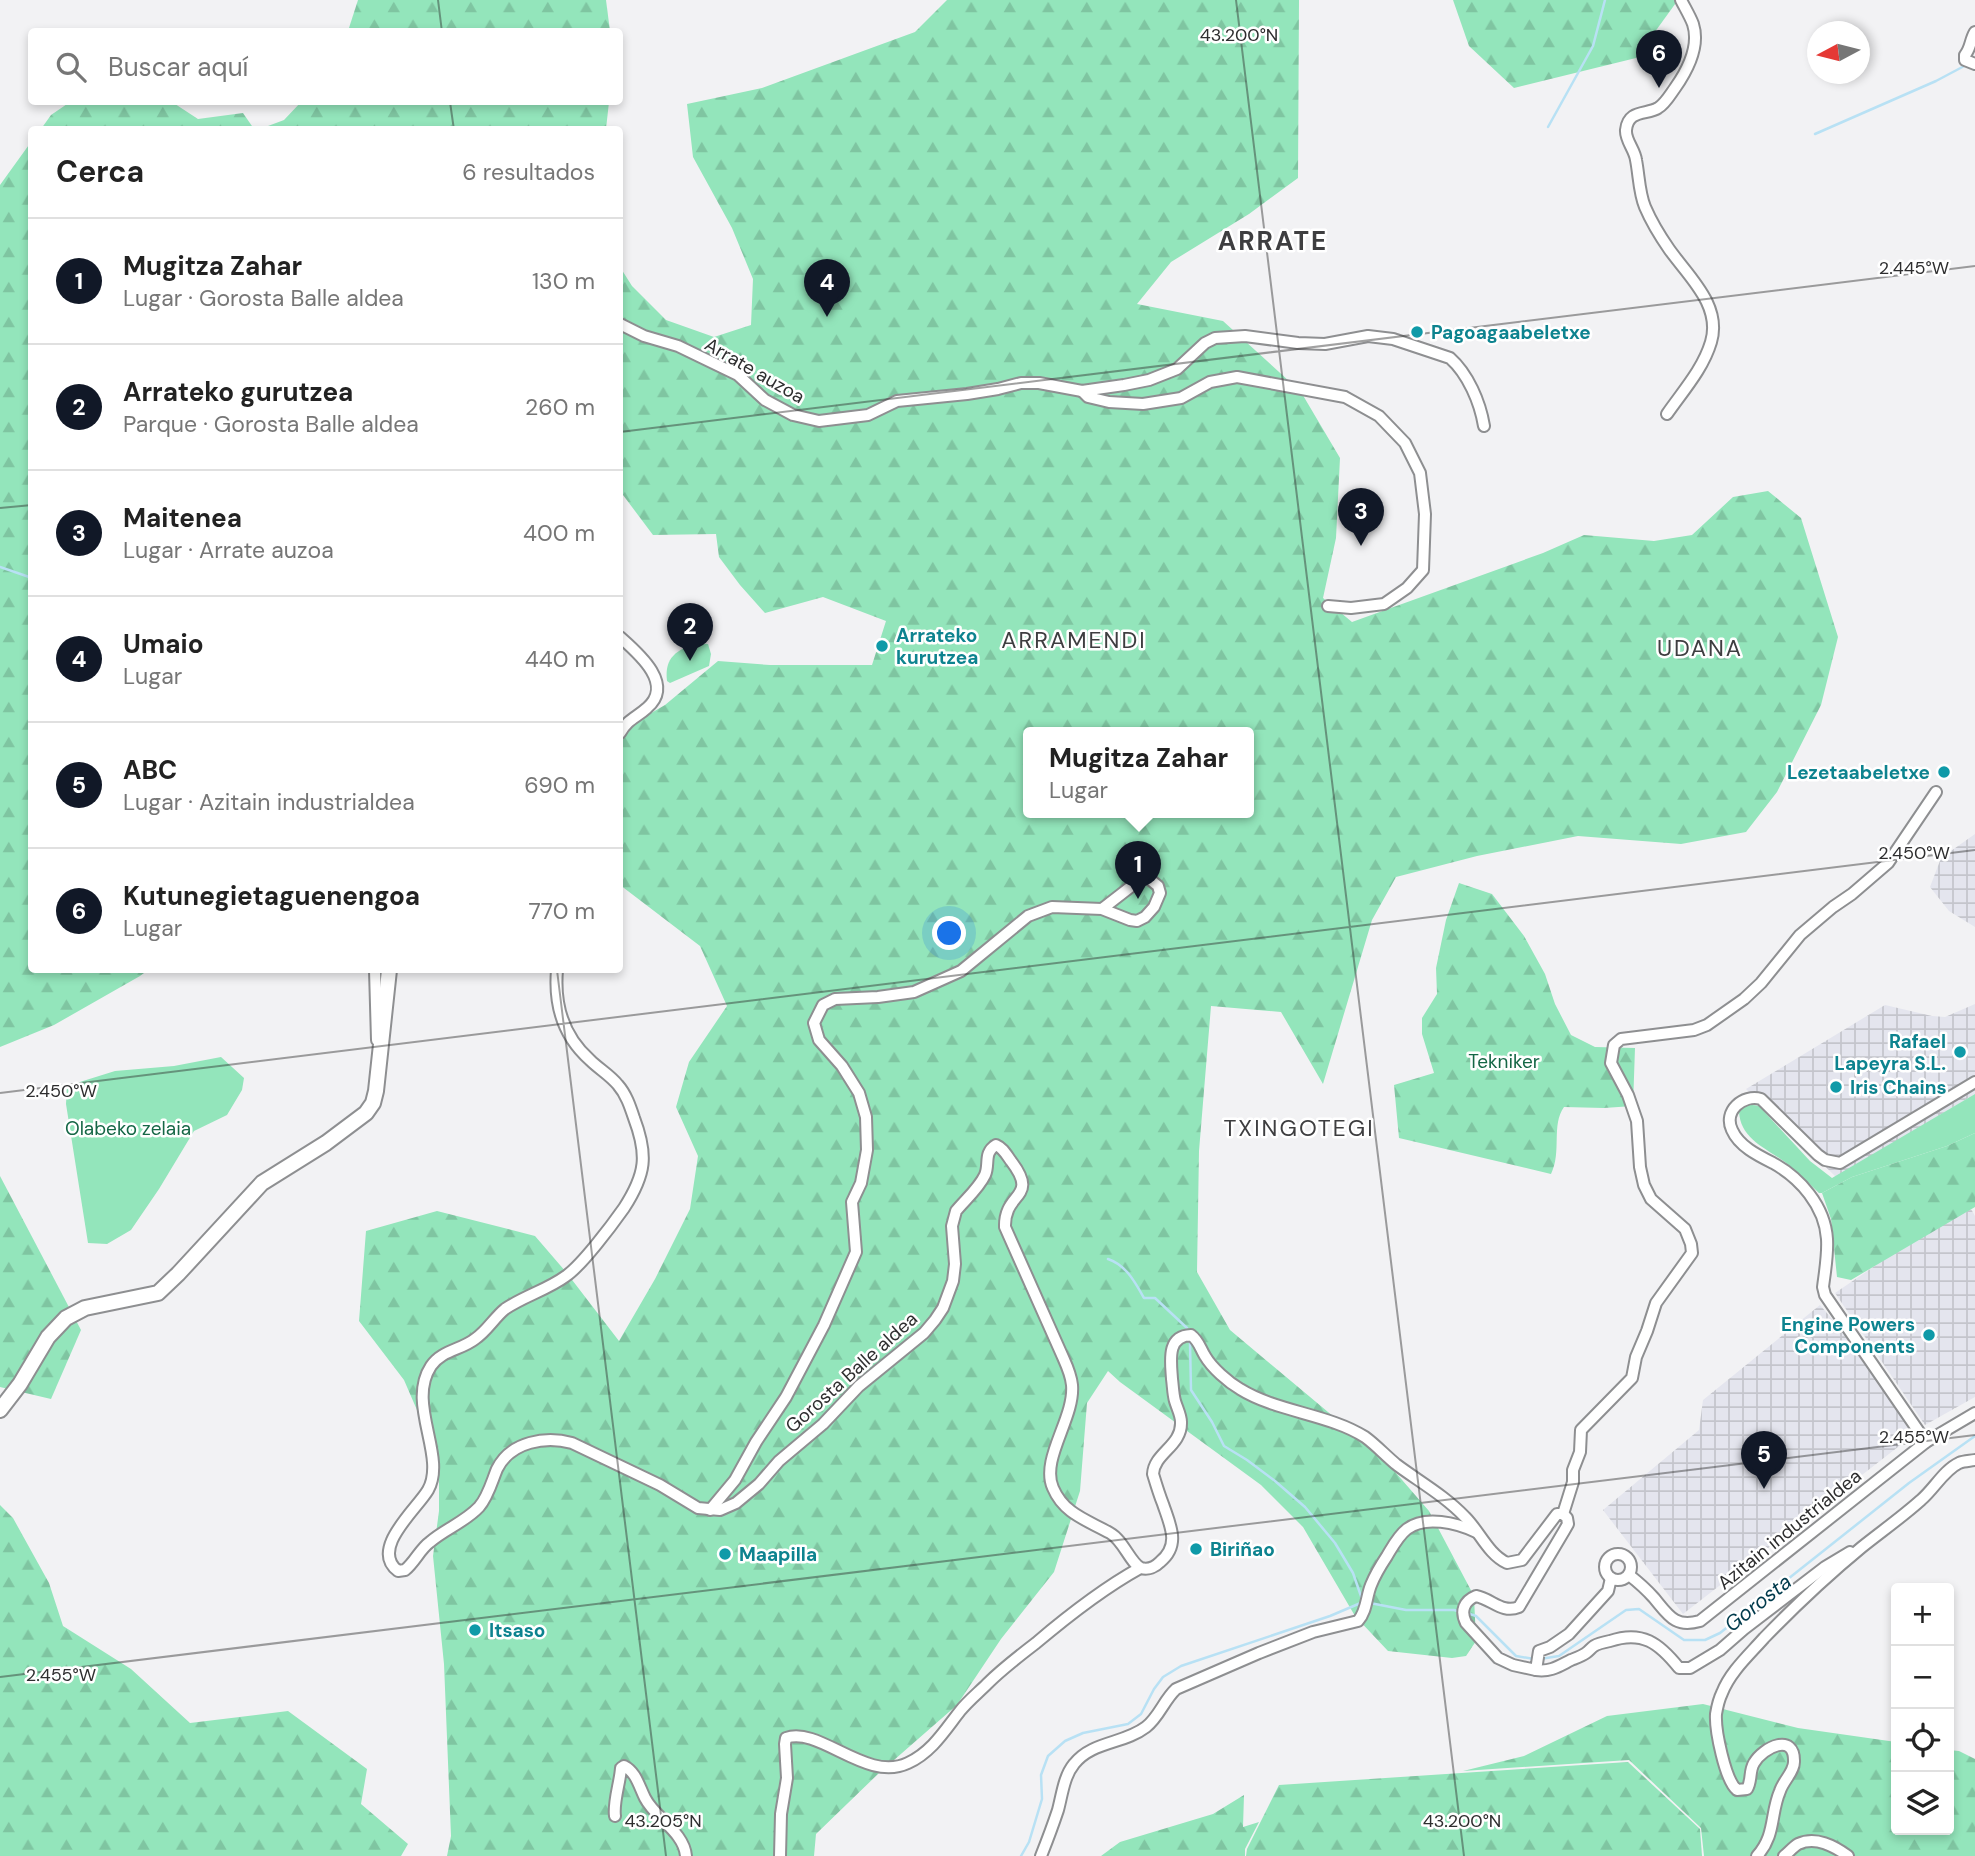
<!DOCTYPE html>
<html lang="es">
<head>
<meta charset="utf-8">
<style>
  :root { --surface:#fff; --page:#f2f2f2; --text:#222; --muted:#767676; --line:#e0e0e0; --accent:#111827 }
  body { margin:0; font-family:"DM Sans",sans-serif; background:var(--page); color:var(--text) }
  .controls { position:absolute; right:21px; bottom:21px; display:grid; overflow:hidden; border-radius:7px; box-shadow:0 4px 10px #0003 }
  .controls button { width:63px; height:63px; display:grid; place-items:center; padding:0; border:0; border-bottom:2px solid var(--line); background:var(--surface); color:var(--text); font:35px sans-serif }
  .compass { position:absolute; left:1807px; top:21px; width:63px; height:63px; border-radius:50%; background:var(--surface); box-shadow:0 4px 10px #0003; rotate:263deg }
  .you { position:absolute; left:950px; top:934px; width:24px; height:24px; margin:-18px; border:5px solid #fff; border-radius:50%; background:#1a73e8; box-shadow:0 0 0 10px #1a73e833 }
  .badge { display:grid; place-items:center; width:46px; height:46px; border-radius:50%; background:var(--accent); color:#fff; font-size:23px; font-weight:700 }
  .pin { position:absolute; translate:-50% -58px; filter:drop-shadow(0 2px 4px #0008) }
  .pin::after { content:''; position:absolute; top:37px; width:24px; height:21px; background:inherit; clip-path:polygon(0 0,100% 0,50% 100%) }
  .popup { position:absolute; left:1023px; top:727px; width:231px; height:91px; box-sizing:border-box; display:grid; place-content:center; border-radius:7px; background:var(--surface); filter:drop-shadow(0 2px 5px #0005); font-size:23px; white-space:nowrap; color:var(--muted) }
  .popup b { font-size:26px; color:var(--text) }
  .popup::after { content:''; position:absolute; left:50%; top:100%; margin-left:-14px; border:14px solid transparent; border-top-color:var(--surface) }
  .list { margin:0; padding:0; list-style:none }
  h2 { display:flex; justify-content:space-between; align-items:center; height:91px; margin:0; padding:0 28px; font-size:30px }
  h2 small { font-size:23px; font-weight:400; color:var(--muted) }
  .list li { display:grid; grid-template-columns:46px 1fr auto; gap:21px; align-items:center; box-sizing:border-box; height:126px; padding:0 28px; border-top:2px solid var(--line) }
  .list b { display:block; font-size:26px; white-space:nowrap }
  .list p { margin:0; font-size:23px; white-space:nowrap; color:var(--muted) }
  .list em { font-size:23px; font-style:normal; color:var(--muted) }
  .icon { flex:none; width:38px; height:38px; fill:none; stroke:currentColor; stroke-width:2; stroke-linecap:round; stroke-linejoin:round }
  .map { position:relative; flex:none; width:1975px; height:1856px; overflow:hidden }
  .search { position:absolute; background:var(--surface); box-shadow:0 4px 10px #0003; left:28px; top:28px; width:595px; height:77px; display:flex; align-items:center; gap:18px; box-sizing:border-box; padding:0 24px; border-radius:7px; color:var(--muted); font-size:26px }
  .panel { position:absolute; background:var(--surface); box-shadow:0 4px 10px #0003; left:28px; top:126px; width:595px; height:847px; border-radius:7px }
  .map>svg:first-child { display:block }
</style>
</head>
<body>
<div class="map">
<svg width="1975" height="1856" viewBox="0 0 1975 1856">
  <defs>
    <pattern id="industrial-grid" width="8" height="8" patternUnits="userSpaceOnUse" patternTransform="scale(1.75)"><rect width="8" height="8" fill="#e4e5ee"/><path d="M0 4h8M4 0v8" fill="none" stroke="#c4c5cc"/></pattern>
    <pattern id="forest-firs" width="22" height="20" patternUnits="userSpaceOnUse" patternTransform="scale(1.75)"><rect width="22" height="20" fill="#93e5bb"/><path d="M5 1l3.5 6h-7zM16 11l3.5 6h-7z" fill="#7fc5a1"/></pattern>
  </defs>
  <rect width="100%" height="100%" fill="#f2f2f4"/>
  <g fill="url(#industrial-grid)">
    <path d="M 1975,834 L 1975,927 L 1949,911 L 1930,887 L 1941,858 Z"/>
    <path d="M 1975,1004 L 1975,1094 L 1836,1177 L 1746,1089 L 1885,1005 L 1932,1016 L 1945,1017 Z"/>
    <path d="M 1971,1209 L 1975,1216 L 1975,1397 L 1925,1425 L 1835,1293 L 1913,1240 Z"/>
    <path d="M 1820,1305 L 1838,1326 L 1916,1433 L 1683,1614 L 1603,1510 L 1699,1430 L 1703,1400 Z"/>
  </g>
  <g fill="#93e5bb">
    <path d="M 697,643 L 708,644 L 711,654 L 709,666 L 670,683 L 667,681 C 664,657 677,650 697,643 Z"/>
    <path d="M 221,1057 L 244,1078 L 242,1090 L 227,1115 L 194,1131 L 159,1189 L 131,1230 L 107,1244 L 88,1243 L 66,1104 L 67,1086 L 115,1071 L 174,1066 Z"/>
    <path d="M 1975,1094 L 1975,1133 L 1947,1146 L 1852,1177 L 1822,1193 L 1819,1193 C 1809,1184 1800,1174 1790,1166 C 1770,1149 1740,1141 1739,1111 L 1747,1104 L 1759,1106 L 1810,1161 L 1832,1178 Z"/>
  </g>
  <g fill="url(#forest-firs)" fill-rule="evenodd">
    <path d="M 358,0 L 606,0 L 610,31 L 348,31 Z"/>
    <path d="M 947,0 L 1299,0 L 1298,178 L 1249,214 L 1171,262 L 1137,304 L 1223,321 L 1301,392 L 1340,458 L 1336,538 L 1323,598 L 1352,622 L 1543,553 L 1584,535 L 1654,541 L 1692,535 L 1733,497 L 1768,491 L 1801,518 L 1838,637 L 1821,705 L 1777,792 L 1746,832 L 1681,844 L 1578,836 L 1477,856 L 1396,877 L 1372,920 L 1323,1084 L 1281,1012 L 1211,1006 L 1199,1151 L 1197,1272 L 1230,1330 L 1383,1458 L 1429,1511 L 1474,1596 L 1476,1641 L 1466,1656 L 1452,1658 L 1388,1651 L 1355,1616 L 1303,1527 L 1261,1485 L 1120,1382 L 1108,1371 L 1087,1403 L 1080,1491 L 1054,1572 L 1001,1639 L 957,1705 L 878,1774 L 816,1834 L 814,1856 L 447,1856 L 451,1836 L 444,1664 L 433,1556 L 439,1511 L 439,1461 L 404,1380 L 359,1321 L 366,1231 L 437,1211 L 535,1236 L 566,1272 L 619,1341 L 655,1279 L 690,1209 L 698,1156 L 676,1107 L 689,1062 L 727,1006 L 700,946 L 620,885 L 620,731 L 665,705 L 718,661 L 770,665 L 872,665 L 886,621 L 823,597 L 765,613 L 740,585 L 719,557 L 716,534 L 653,535 L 620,491 L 620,267 L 632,286 L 666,320 L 714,337 L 751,325 L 753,279 L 732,228 L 693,157 L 687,104 L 762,88 L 915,32 ZM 1028,733 L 1248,733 L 1248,813 L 1028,813 Z"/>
    <path d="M 1453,0 L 1678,0 L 1636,58 L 1514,88 L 1469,46 Z"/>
    <path d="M 70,102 L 172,102 L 198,119 L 243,113 L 254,129 L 41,129 L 51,115 Z"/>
    <path d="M 301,102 L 609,102 L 606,129 L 260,129 L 284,120 Z"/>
    <path d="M 31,142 L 32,970 L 148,970 L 140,976 L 54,1025 L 0,1047 L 0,185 Z"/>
    <path d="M 1459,883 L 1492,894 L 1524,936 L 1545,974 L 1555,1004 L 1571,1035 L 1595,1047 L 1635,1048 L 1633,1106 L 1604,1108 L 1564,1107 C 1551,1125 1562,1152 1551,1174 L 1399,1138 L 1394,1085 L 1434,1073 L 1422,1034 L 1422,1018 L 1437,994 L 1436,968 L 1446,920 Z"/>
    <path d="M 1975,1133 L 1975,1207 L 1851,1280 L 1837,1277 L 1831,1219 L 1822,1193 L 1852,1177 L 1947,1146 Z"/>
    <path d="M 0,1176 L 81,1330 L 51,1399 L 0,1387 Z"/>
    <path d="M 0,1505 L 13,1518 L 49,1583 L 63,1626 L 131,1669 L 190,1723 L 288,1711 L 367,1769 L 361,1804 L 408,1844 L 401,1856 L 0,1856 Z"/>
    <path d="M 1703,1704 L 1798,1728 L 1896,1742 L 1896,1830 L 1949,1830 L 1949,1750 L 1959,1751 L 1975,1759 L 1975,1856 L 1704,1856 L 1701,1828 L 1629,1760 L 1463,1771 L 1524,1756 L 1607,1716 Z"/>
    <path d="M 1628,1762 L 1700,1829 L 1702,1856 L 1246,1856 L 1247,1849 L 1279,1785 Z"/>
    <path d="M 1244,1795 L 1243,1827 L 1259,1822 L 1245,1849 L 1245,1856 L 1101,1856 L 1120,1842 L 1213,1814 Z"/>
  </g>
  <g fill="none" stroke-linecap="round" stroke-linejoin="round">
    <g stroke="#b8e1f4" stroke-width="2.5">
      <path d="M 1548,127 L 1593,46 L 1605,0"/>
      <path d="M 1815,134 L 1936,81 L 1968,64"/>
      <path d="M 0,567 L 32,578"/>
      <path d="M 1108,1259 C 1126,1265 1135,1282 1144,1298 L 1155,1298 L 1187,1328"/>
      <path d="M 1370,1603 L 1406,1610 L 1454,1610 L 1461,1612"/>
      <path d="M 1467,1613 L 1476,1616 L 1516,1656 L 1534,1659"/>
      <path d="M 1540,1659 L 1559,1656 L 1626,1610 L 1639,1609 L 1684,1640 L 1705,1640 L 1720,1633 L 1909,1483 L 1975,1436"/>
      <path d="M 1021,1856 L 1029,1842 L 1042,1799 L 1041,1775 L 1048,1756 L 1065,1741 L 1083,1733 L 1128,1724 L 1141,1714 L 1154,1689 L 1163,1677 L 1181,1666 L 1330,1616 L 1363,1602 L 1353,1573 L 1335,1543 L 1305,1507 L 1275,1481 L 1247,1460 L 1224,1446 L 1212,1422 L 1191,1390 L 1190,1343"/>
    </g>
    <defs>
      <g id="minor">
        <path d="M 1975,32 C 1970,40 1971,48 1965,55 L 1965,60 L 1975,64"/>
        <path d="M 620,324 L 644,336 L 678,346 L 738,375 L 765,400 L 793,415 L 819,421 L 868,415 L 897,401 L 967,394 L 998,389 L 1021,383 L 1039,383 L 1082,391 L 1124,385 L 1149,380 L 1177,369 L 1205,343 L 1215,338 L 1245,336 L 1298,343 L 1325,344 L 1368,336 L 1393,339 L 1450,358 C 1468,374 1480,402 1484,426"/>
        <path d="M 1082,391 L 1088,397 L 1109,402 L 1143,404 L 1181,398 L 1210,382 L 1237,377 L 1345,397 L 1379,416 L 1405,443 L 1420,473 L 1425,514 L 1423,570 L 1407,588 L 1384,604 L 1351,608 L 1328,606"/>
        <path d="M 1667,414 C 1683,391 1703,369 1711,342 C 1722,305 1688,276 1669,249 C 1660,236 1651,221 1645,207 C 1639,193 1639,175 1636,160 C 1635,150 1625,140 1626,130 C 1628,109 1647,115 1658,108 C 1665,104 1670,95 1675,88 C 1687,71 1700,46 1693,24 C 1690,16 1685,8 1681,0"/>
        <path d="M 620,637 C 638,653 675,684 647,708 C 636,718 628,719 620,733"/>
        <path d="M 375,970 L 377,1040"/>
        <path d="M 557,970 C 554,1005 563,1036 590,1060 C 599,1069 610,1075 618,1085 C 626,1094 630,1106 634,1118 C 648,1155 646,1174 624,1208 C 612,1225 582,1265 566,1276 C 547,1290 524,1296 505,1309 C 494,1318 487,1331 475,1339 C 461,1350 442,1350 431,1366 C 406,1404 447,1456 428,1490 C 417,1509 369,1549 398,1571 L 405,1570 C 415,1562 420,1549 430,1542 C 445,1529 465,1522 479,1507 C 488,1497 492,1481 497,1469 C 511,1441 546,1436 572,1443 L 660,1485 L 698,1508 L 720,1510 L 736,1503 L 759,1484 L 779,1461 L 823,1424 L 859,1386 L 924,1333 L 935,1320 L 943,1308 L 953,1281 L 955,1264 L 952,1226 L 956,1211 C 965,1200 979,1188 985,1175 C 990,1164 983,1153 996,1145 C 1003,1148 1006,1154 1011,1161 C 1040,1199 1004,1191 1005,1227 L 1062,1355 C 1066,1364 1071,1374 1072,1385 C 1075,1418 1040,1459 1053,1488 C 1064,1514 1087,1520 1110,1533 C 1123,1540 1131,1564 1141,1568 C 1148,1570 1155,1567 1160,1562 C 1181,1545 1170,1525 1163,1504 C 1159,1494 1156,1484 1153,1474 C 1154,1453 1182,1446 1181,1422 C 1181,1415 1177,1408 1175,1401 C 1173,1394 1173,1386 1172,1379 C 1171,1362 1166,1336 1191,1335 C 1199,1341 1200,1348 1205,1356 C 1212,1368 1228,1382 1240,1389 C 1277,1412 1329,1414 1365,1437 C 1376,1445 1386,1456 1397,1465 C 1420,1482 1445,1496 1465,1517 C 1480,1532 1488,1554 1507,1563 L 1522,1560 L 1557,1514 L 1563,1514 L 1567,1518 L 1568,1524 L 1564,1531 L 1519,1607 C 1502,1614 1492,1599 1476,1596 C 1464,1601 1460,1611 1466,1623 L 1498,1658 L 1513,1665 L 1536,1670 L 1539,1651 L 1550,1647 L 1569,1634 L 1608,1591 L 1611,1578"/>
        <path d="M 1926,1442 L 1825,1295 L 1823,1287 C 1825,1271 1828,1255 1827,1239 C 1825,1206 1800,1178 1773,1163 C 1757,1155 1739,1146 1732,1130 C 1723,1111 1743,1094 1761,1099 L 1818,1155 L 1825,1160 L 1840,1163 L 1975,1082"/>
        <path d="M 710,1510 L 735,1480 L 756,1442 L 786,1397 L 824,1325 L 856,1252 L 852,1202 L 861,1183 L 867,1150 L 866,1117 L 859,1093 L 842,1066 L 819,1040 L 814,1023 L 823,1005 L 835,999 L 878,997 L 914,992 L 961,971 L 1028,916 L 1052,907 L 1102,909 L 1130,920 L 1137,921 L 1145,917 L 1154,907 L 1160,893 L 1158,886 L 1147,877 L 1142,878 L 1102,909"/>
        <path d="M 1563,1514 L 1573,1482 L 1573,1470 L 1580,1452 L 1581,1430 L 1632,1378 L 1636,1357 L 1647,1331 L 1656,1303 L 1692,1253 L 1691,1244 L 1685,1229 L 1651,1199 L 1644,1185 L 1640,1167 L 1637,1121 L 1628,1095 L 1611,1063 L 1614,1045 L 1621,1039 L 1694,1030 L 1707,1025 L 1744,999 L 1761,983 L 1800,935 L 1833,907 L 1852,894 L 1888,863 L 1936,792"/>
        <circle cx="1618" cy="1567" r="13"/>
        <path d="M 1629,1575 C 1638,1582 1646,1589 1654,1598 C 1669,1616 1675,1628 1700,1621 L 1926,1442 L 1975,1413"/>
        <path d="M 1536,1670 C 1551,1672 1559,1666 1571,1660 C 1576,1658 1582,1656 1586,1653 C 1589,1651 1591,1648 1594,1646 C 1599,1643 1605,1642 1610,1641 C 1642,1630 1659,1643 1679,1668 L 1690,1668 L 1720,1650 L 1744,1629 L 1825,1567 L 1850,1552"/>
        <path d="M 615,1816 C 613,1802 620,1783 621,1768 L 624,1766 C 636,1772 639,1786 645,1798 C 655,1818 684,1832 686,1856"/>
        <path d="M 780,1856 L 781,1814 L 787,1778 L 785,1744 L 786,1738 C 820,1726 866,1783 908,1763 C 932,1752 945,1730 960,1711 C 968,1701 978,1693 987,1684 C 1002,1669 1019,1656 1036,1643 C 1069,1615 1102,1589 1140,1568"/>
        <path d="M 1041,1856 C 1047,1841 1053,1825 1058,1810 C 1062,1795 1064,1776 1074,1764 C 1092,1741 1124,1744 1146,1727 C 1159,1717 1164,1700 1176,1689 L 1259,1653 L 1313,1632 L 1358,1621 C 1367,1611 1366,1597 1371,1585 C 1375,1575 1381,1565 1387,1556 C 1393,1546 1398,1536 1407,1529 C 1425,1515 1457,1523 1476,1532"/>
        <path d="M 1757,1856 C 1776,1835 1770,1814 1780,1791 C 1783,1781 1794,1772 1794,1762 C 1795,1732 1763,1747 1754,1763 C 1749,1771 1752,1781 1747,1789 L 1737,1790 C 1725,1780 1715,1730 1716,1714 C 1717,1708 1719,1699 1722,1693 C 1730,1672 1749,1655 1764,1638 C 1795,1606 1828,1575 1862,1547 C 1882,1531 1902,1517 1921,1500 C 1934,1489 1944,1470 1959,1463 C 1964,1461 1970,1461 1975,1460"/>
        <path d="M 1784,1856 C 1788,1853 1793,1847 1798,1844 C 1816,1836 1834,1846 1848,1856"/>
      </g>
      <path id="tertiary" d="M 0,1410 L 20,1384 L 48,1337 L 66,1318 L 85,1308 L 158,1293 L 178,1274 L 262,1183 L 326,1143 L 366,1113 L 373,1103 L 376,1091 L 389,970"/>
    </defs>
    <use href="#minor" stroke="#8e8f91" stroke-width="14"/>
    <use href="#tertiary" stroke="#8e8f91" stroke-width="18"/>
    <use href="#minor" stroke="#fff" stroke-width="10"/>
    <use href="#tertiary" stroke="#fff" stroke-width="14"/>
  </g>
  <path fill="none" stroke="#2e2e2f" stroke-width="2" stroke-opacity="0.45" d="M 438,0 L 442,32M 1236,0 L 1464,1856M 450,102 L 454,130M 620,432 L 1975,266M 0,508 L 32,505M 557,970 L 666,1856M 0,1093 L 1975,850M 0,1677 L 1975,1435"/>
  <g fill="#0f9aa8" stroke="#fff" stroke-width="2.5">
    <circle cx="1417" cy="332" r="7"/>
    <circle cx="882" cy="646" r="7"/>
    <circle cx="1944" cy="772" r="7"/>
    <circle cx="1960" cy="1052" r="7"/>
    <circle cx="1836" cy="1087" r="7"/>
    <circle cx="1929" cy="1335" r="7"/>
    <circle cx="1196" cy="1549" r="7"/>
    <circle cx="725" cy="1554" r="7"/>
    <circle cx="475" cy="1630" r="7"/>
  </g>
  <g text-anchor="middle" stroke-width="5" stroke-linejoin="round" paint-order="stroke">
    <g font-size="19" font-weight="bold" fill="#0d838f" stroke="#fff" text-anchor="start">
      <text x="1431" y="339">Pagoagaabeletxe</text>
      <text x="896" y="642">Arrateko<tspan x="896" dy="22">kurutzea</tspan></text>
      <text x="1930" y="779" text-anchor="end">Lezetaabeletxe</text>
      <text x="1946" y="1048" text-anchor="end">Rafael<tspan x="1946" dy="22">Lapeyra S.L.</tspan></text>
      <text x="1850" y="1094">Iris Chains</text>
      <text x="1915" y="1331" text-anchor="end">Engine Powers<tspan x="1915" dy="22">Components</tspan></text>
      <text x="1210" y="1556">Biriñao</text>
      <text x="739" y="1561">Maapilla</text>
      <text x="489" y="1637">Itsaso</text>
    </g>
    <g font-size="19" fill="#2e2e2f" stroke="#fff">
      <text transform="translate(755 370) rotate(30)" y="7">Arrate auzoa</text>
      <text transform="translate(851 1372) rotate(-42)" y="7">Gorosta Balle aldea</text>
      <text transform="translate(1789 1529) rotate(-39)" y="7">Azitain industrialdea</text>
    </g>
    <g font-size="19" fill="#156746" stroke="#fff">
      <text x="1504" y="1068">Tekniker</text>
      <text x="128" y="1135">Olabeko zelaia</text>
    </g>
    <g font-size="21" font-style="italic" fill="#003a4c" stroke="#fff">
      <text transform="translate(1758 1603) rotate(-38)" y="7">Gorosta</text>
    </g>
    <g font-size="23" letter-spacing="2" fill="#3e3e40" stroke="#fff">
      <text x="1074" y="648">ARRAMENDI</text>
      <text x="1700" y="656">UDANA</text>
      <text x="1299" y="1136">TXINGOTEGI</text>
    </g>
    <g font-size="26" font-weight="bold" letter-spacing="2" fill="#3e3e40" stroke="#fff">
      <text x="1273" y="250">ARRATE</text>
    </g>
  </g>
  <g font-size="18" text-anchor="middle" fill="#2e2e2f" stroke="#fff" stroke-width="5" stroke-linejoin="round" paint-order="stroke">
    <text x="1239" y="41">43.200°N</text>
    <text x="1914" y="274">2.445°W</text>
    <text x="1914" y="859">2.450°W</text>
    <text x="61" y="1097">2.450°W</text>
    <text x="1914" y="1443">2.455°W</text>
    <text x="61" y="1681">2.455°W</text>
    <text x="663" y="1827">43.205°N</text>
    <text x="1462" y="1827">43.200°N</text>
  </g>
</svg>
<div class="controls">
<button>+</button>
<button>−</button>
<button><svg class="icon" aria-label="locate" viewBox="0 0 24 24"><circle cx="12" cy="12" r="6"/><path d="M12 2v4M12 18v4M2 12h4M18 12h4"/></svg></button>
<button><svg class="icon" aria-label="layers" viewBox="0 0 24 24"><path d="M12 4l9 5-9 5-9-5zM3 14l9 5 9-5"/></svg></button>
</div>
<svg class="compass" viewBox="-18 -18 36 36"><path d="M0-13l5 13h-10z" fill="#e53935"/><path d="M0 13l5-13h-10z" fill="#767676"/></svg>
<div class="you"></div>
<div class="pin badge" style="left:1138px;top:899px">1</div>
<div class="popup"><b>Mugitza Zahar</b>Lugar</div>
<div class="pin badge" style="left:690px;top:661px">2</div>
<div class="pin badge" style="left:1361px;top:546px">3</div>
<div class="pin badge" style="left:827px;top:317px">4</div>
<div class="pin badge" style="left:1764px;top:1489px">5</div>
<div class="pin badge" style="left:1659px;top:88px">6</div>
<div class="search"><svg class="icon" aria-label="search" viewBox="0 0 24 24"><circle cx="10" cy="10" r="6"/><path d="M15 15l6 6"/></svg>Buscar aquí</div>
<section class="panel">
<h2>Cerca<small>6 resultados</small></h2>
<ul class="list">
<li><span class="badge">1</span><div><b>Mugitza Zahar</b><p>Lugar · Gorosta Balle aldea</p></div><em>130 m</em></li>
<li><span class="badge">2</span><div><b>Arrateko gurutzea</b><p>Parque · Gorosta Balle aldea</p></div><em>260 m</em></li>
<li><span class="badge">3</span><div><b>Maitenea</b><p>Lugar · Arrate auzoa</p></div><em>400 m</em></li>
<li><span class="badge">4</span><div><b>Umaio</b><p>Lugar</p></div><em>440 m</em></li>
<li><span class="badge">5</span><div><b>ABC</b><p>Lugar · Azitain industrialdea</p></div><em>690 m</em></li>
<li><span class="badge">6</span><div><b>Kutunegietaguenengoa</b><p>Lugar</p></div><em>770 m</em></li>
</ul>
</section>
</div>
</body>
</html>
